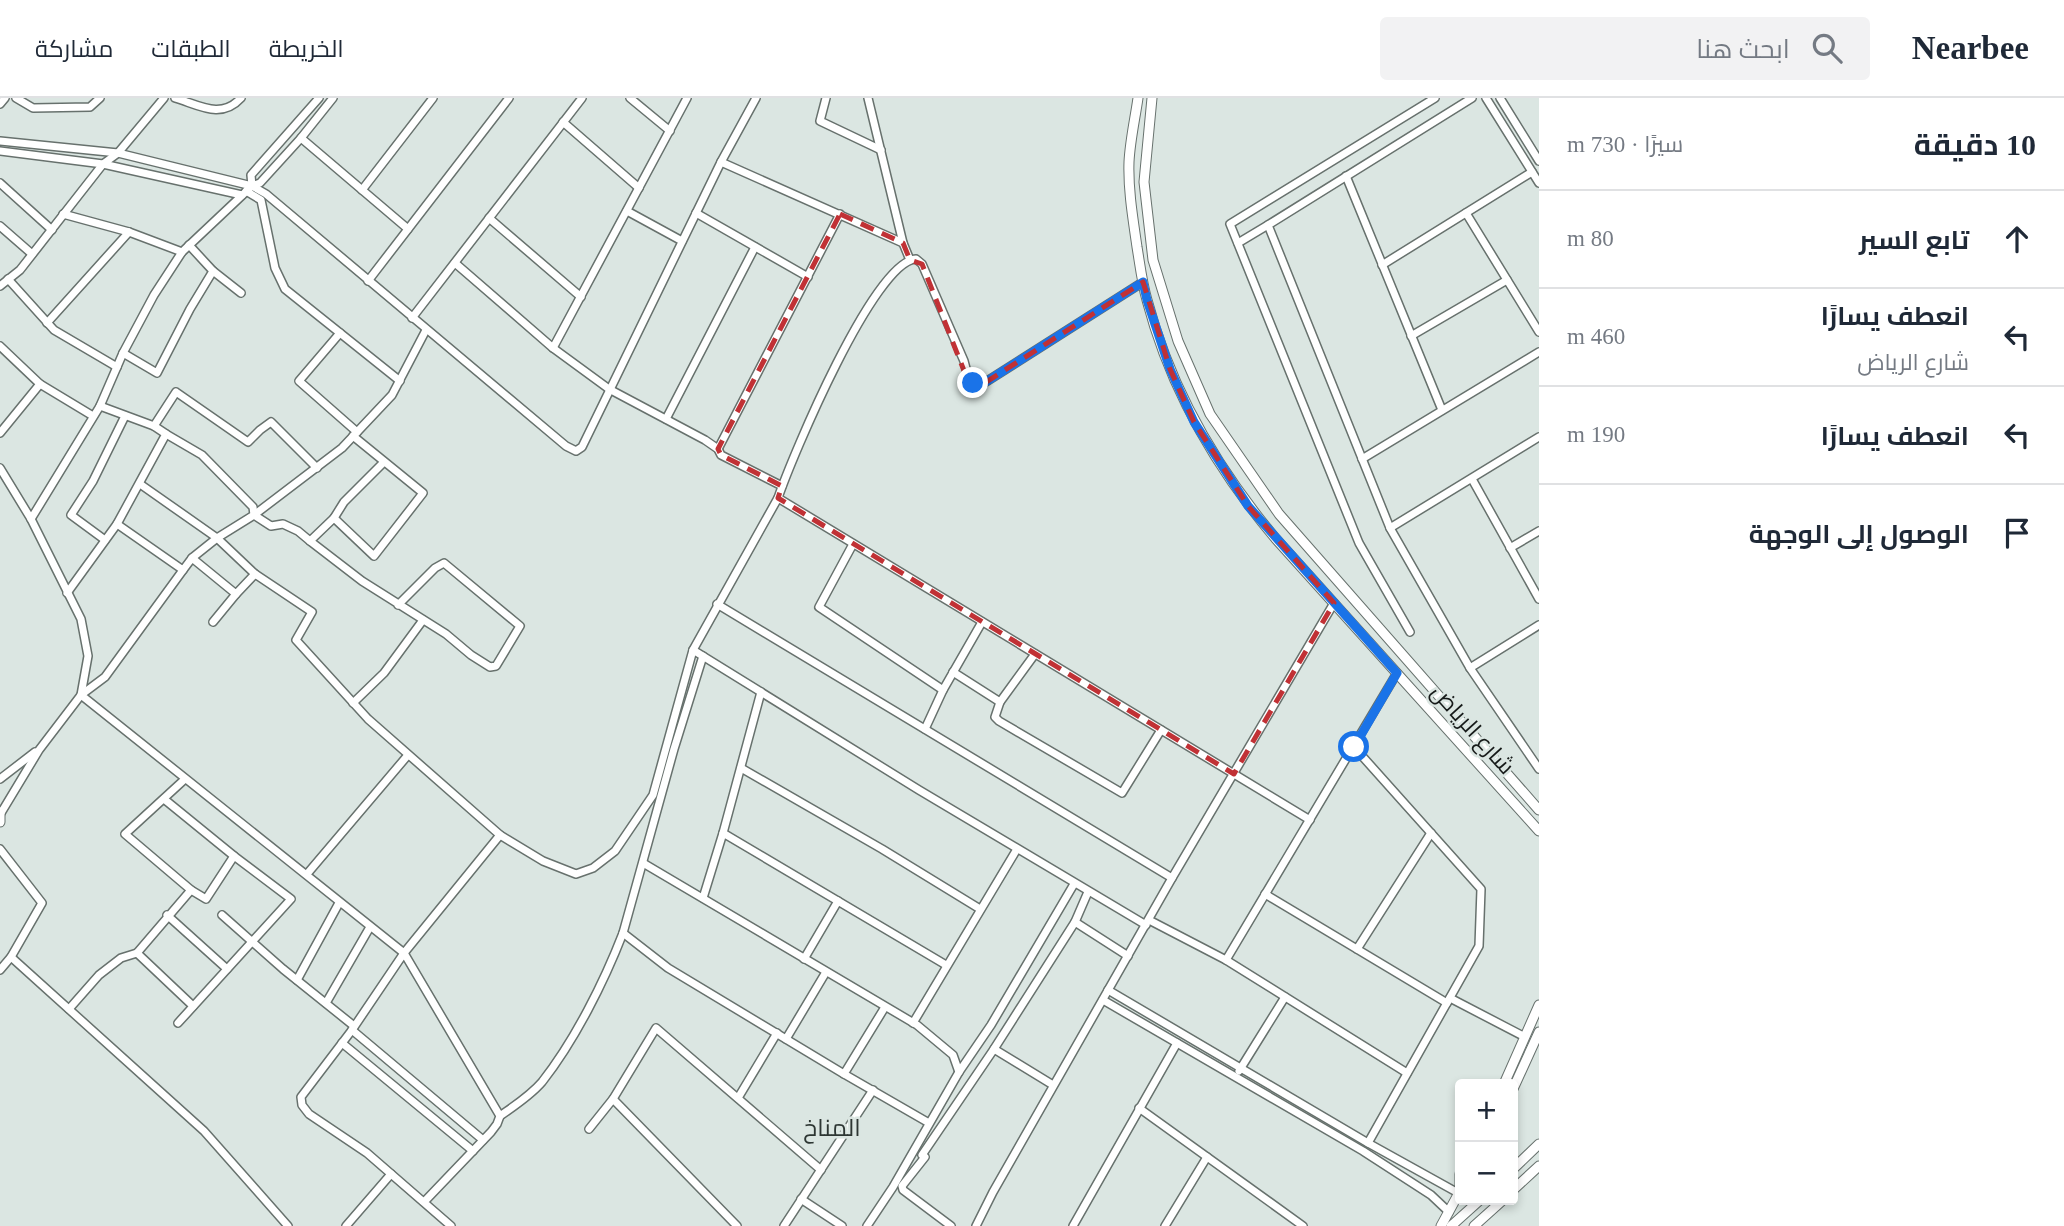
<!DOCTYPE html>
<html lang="ar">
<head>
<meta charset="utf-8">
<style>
  :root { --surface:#fff; --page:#f2f2f3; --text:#1f2937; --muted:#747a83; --line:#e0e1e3 }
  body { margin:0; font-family:"Times New Roman",Cairo,serif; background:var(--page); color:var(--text); direction:rtl }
  .controls { position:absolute; right:21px; bottom:21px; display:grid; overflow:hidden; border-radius:7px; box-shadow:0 4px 10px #0003 }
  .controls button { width:63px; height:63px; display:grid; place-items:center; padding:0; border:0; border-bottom:2px solid var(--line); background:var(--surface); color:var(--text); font:35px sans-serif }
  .stop { position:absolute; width:21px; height:21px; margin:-16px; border:5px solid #1a73e8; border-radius:50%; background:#fff }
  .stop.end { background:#1a73e8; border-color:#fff; box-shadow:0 2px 7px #0008 }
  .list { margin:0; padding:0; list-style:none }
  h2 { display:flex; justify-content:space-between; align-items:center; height:91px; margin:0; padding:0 28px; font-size:30px }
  h2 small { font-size:23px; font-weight:400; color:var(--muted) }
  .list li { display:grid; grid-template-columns:46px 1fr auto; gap:21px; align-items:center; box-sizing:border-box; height:98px; padding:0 28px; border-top:2px solid var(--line) }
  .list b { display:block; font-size:26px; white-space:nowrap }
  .list p { margin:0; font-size:23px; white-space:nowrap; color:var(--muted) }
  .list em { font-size:23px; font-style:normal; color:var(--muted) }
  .icon { flex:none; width:38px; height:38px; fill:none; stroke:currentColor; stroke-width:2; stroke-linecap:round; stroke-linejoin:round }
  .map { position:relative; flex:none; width:1539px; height:1128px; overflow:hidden; direction:ltr }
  header { display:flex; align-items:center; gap:42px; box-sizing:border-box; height:98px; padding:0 35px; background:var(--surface); border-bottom:2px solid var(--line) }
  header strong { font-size:33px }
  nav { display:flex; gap:38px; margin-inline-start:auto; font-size:24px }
  .search { width:490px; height:63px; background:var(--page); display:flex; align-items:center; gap:18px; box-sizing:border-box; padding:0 24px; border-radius:7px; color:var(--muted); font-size:26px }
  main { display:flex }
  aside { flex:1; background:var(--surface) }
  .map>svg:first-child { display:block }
</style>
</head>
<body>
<header>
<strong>Nearbee</strong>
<div class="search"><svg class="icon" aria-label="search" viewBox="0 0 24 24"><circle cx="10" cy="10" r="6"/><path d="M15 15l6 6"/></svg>ابحث هنا</div>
<nav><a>الخريطة</a><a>الطبقات</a><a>مشاركة</a></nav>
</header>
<main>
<aside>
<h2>10 دقيقة<small>سيرًا · 730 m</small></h2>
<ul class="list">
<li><svg class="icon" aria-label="ahead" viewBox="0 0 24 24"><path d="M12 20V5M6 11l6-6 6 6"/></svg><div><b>تابع السير</b></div><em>80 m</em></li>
<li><svg class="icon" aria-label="left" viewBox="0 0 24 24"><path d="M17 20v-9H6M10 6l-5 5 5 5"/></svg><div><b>انعطف يسارًا</b><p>شارع الرياض</p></div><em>460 m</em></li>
<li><svg class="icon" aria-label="left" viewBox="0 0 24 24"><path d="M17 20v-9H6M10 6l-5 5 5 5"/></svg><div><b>انعطف يسارًا</b></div><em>190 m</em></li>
<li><svg class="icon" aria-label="arrive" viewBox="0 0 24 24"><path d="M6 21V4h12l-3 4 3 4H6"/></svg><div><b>الوصول إلى الوجهة</b></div></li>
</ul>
</aside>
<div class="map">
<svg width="1539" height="1128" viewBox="0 0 1539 1128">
  <rect width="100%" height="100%" fill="#dbe6e2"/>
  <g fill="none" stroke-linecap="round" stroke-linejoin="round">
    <defs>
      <g id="minor">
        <path d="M 16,0 L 33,10 L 90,9 L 100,0"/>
        <path d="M 175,0 C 199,7 221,22 241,0"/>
        <path d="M 630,0 L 670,33"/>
        <path d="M 826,0 L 820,23 L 881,52"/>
        <path d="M 868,0 L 903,145"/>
        <path d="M 1472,0 L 1268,127 L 1390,430 L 1470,570 L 1539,671"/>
        <path d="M 1486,0 L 1539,85"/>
        <path d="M 1500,0 L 1539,63"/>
        <path d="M 0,6 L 5,0"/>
        <path d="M 563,24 L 639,90"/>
        <path d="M 301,40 L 408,131"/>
        <path d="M 0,43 L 118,55 L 252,88 L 266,96 L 566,348 L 576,353 L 582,349 L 721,64 L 756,0"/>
        <path d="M 0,53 L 103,66 L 242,97"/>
        <path d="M 721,64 L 903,145 L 910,162"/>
        <path d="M 1346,78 L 1442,312"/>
        <path d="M 0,85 L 52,132"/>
        <path d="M 252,88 L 251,77 L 319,0"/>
        <path d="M 362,92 L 433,0"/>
        <path d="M 246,93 L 261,102 L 275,170 L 285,191 L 400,283"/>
        <path d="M 627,113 L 682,143"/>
        <path d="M 696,115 L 808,179"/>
        <path d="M 1466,115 L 1539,234"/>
        <path d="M 63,116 L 129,134 L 182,154"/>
        <path d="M 489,120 L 581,199"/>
        <path d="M 0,128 L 32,156"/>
        <path d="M 1238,145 L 1268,127"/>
        <path d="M 455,165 L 553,250 L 609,291 L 705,342 L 718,351 L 721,357 L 782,388"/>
        <path d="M 1382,167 L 1532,74"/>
        <path d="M 213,173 L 241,195"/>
        <path d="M 8,181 L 54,232 L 117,269"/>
        <path d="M 368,183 L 509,0"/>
        <path d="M 0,188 L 20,172 L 103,66 L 118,55 L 164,0"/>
        <path d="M 412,220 L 582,0"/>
        <path d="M 47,225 L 129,134"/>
        <path d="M 340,235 L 299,283 L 357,334"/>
        <path d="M 1411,238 L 1507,182"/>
        <path d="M 0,248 L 40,286 L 93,318"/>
        <path d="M 553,250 L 687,0"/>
        <path d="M 123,255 L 157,275 L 190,211 L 213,173 L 189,147"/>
        <path d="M 666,321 L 755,149"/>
        <path d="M 154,328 L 176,294 L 248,344 L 260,332 L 271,324 L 317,370"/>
        <path d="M 0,335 L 40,286"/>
        <path d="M 166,336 L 202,357 L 253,409 L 254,417 L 217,440 L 255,476"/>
        <path d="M 353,338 L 423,395 L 374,458 L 334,420 L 310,443 L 362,483 L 446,536 L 471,557 L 490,569 L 496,568 L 520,528 L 444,465 L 435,470 L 398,507"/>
        <path d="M 718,351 L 840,116"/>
        <path d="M 1362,361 L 1539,254"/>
        <path d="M 0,370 L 31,421 L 81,521 L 88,558 L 81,597 L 39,652 L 1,715"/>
        <path d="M 1472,381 L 1539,501"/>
        <path d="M 140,386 L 217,440 L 192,460"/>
        <path d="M 778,400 L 1310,722"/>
        <path d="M 334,420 L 344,404 L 384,364"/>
        <path d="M 31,421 L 100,308 L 123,255 L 154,197 L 182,154 L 252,88 L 260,85 L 301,40 L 333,0"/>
        <path d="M 117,426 L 183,472 L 192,460 L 236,496 L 255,476 L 312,514 L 296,542 L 368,621 L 500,737"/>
        <path d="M 1390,430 L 1539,339"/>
        <path d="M 105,442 L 71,417 L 93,383 L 125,318"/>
        <path d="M 310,443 L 298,433 L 283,426 L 271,428 L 254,417 L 342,350 L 392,297 L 426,232"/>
        <path d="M 853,446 L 819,509 L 943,592"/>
        <path d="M 1510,450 L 1539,433"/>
        <path d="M 183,472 L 105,579 L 81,597 L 404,855 L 500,737 L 543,763 L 576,776 L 593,770 L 615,753 L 653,697 L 693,552 L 778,400 C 792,359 874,163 916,161 L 922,166 L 964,263 L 968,278 L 976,287 L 981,287 L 1143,184"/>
        <path d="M 67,495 L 117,426 L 166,336 L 154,328 L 100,308"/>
        <path d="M 717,506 L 1172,780"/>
        <path d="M 213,524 L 236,496"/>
        <path d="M 1410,534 L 1359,445 L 1230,126 L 1435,0"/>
        <path d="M 693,552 L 919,692 L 1146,827"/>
        <path d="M 1035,556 L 1000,604 L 995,619 L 999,623 L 1122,695 L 1161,632"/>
        <path d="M 703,558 L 674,651 L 623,835 L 668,870 L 844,976"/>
        <path d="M 1470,570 L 1539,527"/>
        <path d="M 953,574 L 1000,604"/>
        <path d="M 353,605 L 384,575 L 423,522"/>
        <path d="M 925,631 L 943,592 L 982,524"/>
        <path d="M 1354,649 L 1481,791 L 1479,848 L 1368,1045"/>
        <path d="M 741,670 L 882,751 L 980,811"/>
        <path d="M 0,681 L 35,654"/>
        <path d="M 164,701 L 234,758 L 206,801 L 191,792"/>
        <path d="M 723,735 L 761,594"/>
        <path d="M 0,751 L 42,805 L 11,859 L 0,872"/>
        <path d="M 643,765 L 917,927 L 953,957 L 959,974"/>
        <path d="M 307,776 L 408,657"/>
        <path d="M 1265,796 L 1447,905"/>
        <path d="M 703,800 L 723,735 L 946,867"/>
        <path d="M 167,817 L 227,871"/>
        <path d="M 222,817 L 283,871 L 354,928"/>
        <path d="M 1149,822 L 1226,862 L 1407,975"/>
        <path d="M 1075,824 L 1128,858"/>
        <path d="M 1357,851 L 1431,735"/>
        <path d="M 137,855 L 193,908"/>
        <path d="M 11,859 L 204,1033 L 288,1128"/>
        <path d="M 804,861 L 838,803"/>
        <path d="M 1226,862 L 1397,575"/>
        <path d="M 297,882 L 339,805"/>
        <path d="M 1108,892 L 1368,1045 L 1460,1096"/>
        <path d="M 1450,900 L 1525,939"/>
        <path d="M 1103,902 L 1363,1053 L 1431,1097 L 1449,1114"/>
        <path d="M 326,905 L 370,829"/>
        <path d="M 885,909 L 844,976 L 929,1025"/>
        <path d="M 69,911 L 99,877 L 121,860 L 137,855 L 191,792 L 125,736 L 185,681"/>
        <path d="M 178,925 L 291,801 L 234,758"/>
        <path d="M 913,925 L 1017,751"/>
        <path d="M 352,932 L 483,1042"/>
        <path d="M 786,941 L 826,874"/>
        <path d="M 342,945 L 473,1053"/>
        <path d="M 994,951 L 1053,987"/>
        <path d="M 1239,973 L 1285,899"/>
        <path d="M 738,1000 L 777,935"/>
        <path d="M 613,1001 L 656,930 L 821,1072"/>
        <path d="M 1139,1010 L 1303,1128"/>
        <path d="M 500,1018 C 514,1008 530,998 542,984 C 575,942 604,884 623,835"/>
        <path d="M 589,1031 L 613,1001 L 737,1128"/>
        <path d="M 801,1101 L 842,1128"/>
        <path d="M 424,1104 L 491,1034 L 497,1026 L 500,1018 L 404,855 L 352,932 L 301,999 L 302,1007 L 309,1016 L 367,1055 L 451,1128"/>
        <path d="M 346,1128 L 391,1076"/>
        <path d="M 784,1128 L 873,992"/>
        <path d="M 867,1128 L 893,1089 L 959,974 L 991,927 L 1074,786"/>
        <path d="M 951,1128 L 903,1092 L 902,1088 L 925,1059 L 922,1057 L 994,951 L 1075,824 L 1088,794"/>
        <path d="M 976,1128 L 993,1094 L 1172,780 L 1334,505"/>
        <path d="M 1073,1128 L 1177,945"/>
        <path d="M 1165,1128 L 1207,1059"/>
      </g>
      <g id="major">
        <path d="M 1138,0 C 1135,21 1130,43 1129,64 C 1128,92 1133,121 1137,149 C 1140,167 1142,185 1147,202 C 1170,290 1217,371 1276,441 L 1539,733"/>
        <path d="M 1152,0 L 1144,84 L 1153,162 L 1178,243 L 1210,316 L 1279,416 L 1539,712"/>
        <path d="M 0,714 L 0,724"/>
        <path d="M 1504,986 L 1539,907"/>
        <path d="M 1513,991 L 1539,934"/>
        <path d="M 1513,1071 L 1539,1046"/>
        <path d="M 1513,1092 L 1539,1068"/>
        <path d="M 1460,1093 L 1460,1076"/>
        <path d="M 1441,1128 L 1460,1093"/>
        <path d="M 1451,1128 L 1480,1102"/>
        <path d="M 1474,1128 L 1503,1102"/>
      </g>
    </defs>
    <use href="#minor" stroke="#67716d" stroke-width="10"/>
    <use href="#major" stroke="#67716d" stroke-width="11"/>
    <use href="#minor" stroke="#fff" stroke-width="7"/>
    <use href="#major" stroke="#fff" stroke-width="9"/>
  </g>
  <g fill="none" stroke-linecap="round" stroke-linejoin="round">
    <path stroke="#1a73e8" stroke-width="9" d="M 973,285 L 981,287 L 1143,184 L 1147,202 L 1170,271 L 1194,324 L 1248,408 L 1397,575 L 1354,649"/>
  </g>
  <path fill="none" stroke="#c13135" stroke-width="5" stroke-dasharray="14 9" stroke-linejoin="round" d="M 840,116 L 903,145 L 910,162 L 922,166 L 972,293 L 1143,184 L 1170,271 L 1194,324 L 1248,408 L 1334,505 L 1234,676 L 778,400 L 782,388 L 721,357 L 718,351 Z"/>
  <g text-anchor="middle" stroke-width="5" stroke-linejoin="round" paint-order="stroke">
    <g font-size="23" fill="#161a19" stroke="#dbe6e2">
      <text transform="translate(1473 631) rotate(48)" y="8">شارع الرياض</text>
    </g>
    <g font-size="24" fill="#2d3633" stroke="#dbe6e2">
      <text x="832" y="1038">المناخ</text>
    </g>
  </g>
</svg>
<div class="controls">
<button>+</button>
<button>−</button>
</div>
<div class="stop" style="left:1354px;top:649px"></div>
<div class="stop end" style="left:973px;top:285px"></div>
</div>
</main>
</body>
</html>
